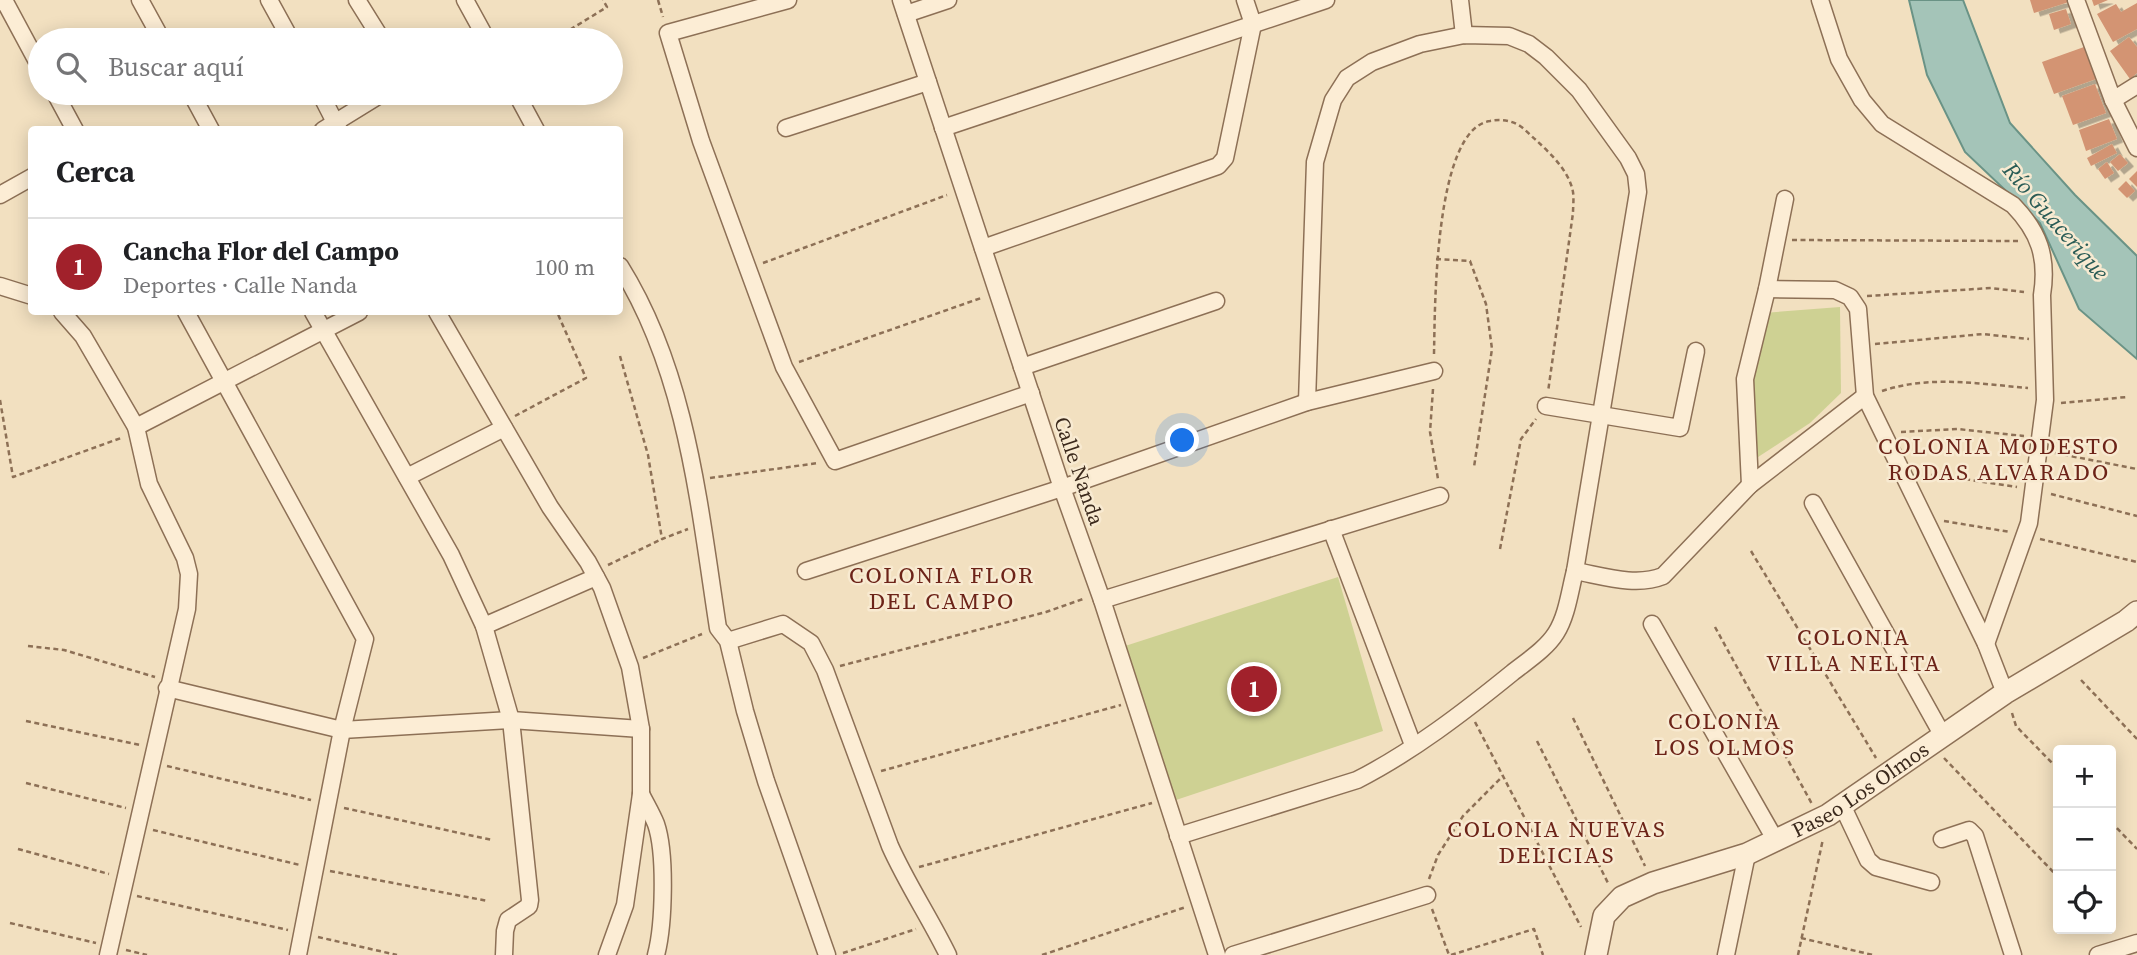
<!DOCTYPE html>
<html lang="es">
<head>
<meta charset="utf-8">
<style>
  :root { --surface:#fff; --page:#f2f2f2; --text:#202124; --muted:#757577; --line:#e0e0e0; --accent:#a1212b }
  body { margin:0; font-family:"Source Serif 4",serif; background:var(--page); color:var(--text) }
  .controls { position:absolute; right:21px; bottom:21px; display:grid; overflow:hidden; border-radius:7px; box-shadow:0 4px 18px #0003 }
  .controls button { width:63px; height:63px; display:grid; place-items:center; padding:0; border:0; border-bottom:2px solid var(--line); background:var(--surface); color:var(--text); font:35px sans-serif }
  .you { position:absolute; left:1183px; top:441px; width:24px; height:24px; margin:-18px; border:5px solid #fff; border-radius:50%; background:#1a73e8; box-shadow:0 0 0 10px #1a73e833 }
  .badge { display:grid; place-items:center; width:46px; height:46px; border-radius:50%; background:var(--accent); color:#fff; font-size:23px; font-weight:700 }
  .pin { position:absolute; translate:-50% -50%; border:4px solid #fff; box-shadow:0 2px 7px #0006 }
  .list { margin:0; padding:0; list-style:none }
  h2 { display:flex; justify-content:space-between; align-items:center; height:91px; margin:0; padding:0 28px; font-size:30px }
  h2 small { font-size:23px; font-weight:400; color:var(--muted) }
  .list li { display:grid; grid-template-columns:46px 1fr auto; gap:21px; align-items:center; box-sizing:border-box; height:98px; padding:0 28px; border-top:2px solid var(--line) }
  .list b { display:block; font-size:26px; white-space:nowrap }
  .list p { margin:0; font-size:23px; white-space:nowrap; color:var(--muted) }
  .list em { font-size:23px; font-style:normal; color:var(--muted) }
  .icon { flex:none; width:38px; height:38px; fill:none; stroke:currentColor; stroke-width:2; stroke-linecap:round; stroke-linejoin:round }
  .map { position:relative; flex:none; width:2137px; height:955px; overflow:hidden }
  .search { position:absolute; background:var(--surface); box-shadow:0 4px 18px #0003; left:28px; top:28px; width:595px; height:77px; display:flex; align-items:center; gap:18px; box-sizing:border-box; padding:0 24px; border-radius:38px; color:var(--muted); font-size:26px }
  .panel { position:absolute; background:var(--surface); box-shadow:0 4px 18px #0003; left:28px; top:126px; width:595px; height:189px; border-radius:7px }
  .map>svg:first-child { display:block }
</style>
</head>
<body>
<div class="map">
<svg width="2137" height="955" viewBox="0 0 2137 955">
  <defs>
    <filter id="shadow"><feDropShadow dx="6" dy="3.5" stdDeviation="0" flood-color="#0004"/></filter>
  </defs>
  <rect width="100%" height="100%" fill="#f2e0c0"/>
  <g fill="#ced193">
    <path d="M 1840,307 L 1841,393 L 1810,423 L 1755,459 L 1748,384 L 1763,313 Z"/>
    <path d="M 1338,577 L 1383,731 L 1176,800 L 1122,647 Z"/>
  </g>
  <path fill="#a4c4b8" stroke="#6a9386" stroke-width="2" d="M 1909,0 L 1963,0 L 2010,123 L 2075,195 L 2137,256 L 2137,359 L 2079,309 L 2040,223 L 1965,152 L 1927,75 Z"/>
  <g fill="#d39473" filter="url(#shadow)">
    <path d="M 2030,0 L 2072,0 L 2072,1 L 2034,13 Z"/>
    <path d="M 2092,0 L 2108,0 L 2094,6 Z"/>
    <path d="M 2137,3 L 2137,29 L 2113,42 L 2097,14 L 2116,4 L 2121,12 Z"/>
    <path d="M 2066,9 L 2071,24 L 2054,30 L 2049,14 Z"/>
    <path d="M 2129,37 L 2137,47 L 2137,73 L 2130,79 L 2110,51 Z"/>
    <path d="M 2084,47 L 2096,79 L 2054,94 L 2042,62 Z"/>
    <path d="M 2095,84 L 2106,113 L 2073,125 L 2062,96 Z"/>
    <path d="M 2109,119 L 2117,139 L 2086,151 L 2079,130 Z"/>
    <path d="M 2112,144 L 2117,153 L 2091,166 L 2087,158 Z"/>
    <path d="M 2120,154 L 2128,163 L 2118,171 L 2110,162 Z"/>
    <path d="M 2107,162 L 2114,173 L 2105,179 L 2098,169 Z"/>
    <path d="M 2137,171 L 2137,187 L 2129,179 Z"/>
    <path d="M 2126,181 L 2135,191 L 2127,198 L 2118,189 Z"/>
  </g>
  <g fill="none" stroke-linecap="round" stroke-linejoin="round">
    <defs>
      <g id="minor">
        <path d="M 4,0 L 40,67"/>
        <path d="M 140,0 L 162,40"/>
        <path d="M 269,0 L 291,40"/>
        <path d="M 357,0 L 382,40"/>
        <path d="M 465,0 L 487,40"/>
        <path d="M 788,0 L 668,33 L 701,141 L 784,367 L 835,461 L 1031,393"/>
        <path d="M 901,0 L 1062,488 L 1102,600 L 1217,955"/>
        <path d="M 1460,0 L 1464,35"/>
        <path d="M 1820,0 L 1839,59 L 1862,100 L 1882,124 L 2013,205 C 2039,232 2048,257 2042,295 L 2045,400 L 2029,523 L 1986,644"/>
        <path d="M 2076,0 L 2113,100 L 2137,148"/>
        <path d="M 906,14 L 948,0"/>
        <path d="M 55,93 L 75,130"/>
        <path d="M 191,93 L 211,130"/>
        <path d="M 320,93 L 339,130"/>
        <path d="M 516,93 L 536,130"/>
        <path d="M 2113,100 L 2137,85"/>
        <path d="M 786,128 L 928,82"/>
        <path d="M 943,128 L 1326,0"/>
        <path d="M 323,130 L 383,93"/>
        <path d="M 0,195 L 32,177"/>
        <path d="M 983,248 L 1218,166 L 1225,158 L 1253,24 L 1245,0"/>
        <path d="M 620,266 C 687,373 699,505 718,628 L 728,641 L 745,711 L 766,781 L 827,955"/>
        <path d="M 0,286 L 32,296"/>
        <path d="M 1767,289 L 1835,290 L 1850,297 L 1858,309 L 1865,396 L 1986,644 L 2005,693"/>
        <path d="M 62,312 L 83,336 L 136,427 L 149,484 L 185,558 L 189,574 L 187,609 L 108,955"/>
        <path d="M 186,312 L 365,639 L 342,730 L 298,955"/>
        <path d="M 313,312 L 451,555 L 484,626 L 511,720 L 530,900 L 529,906 L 508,920 L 505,931 L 504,955"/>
        <path d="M 437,312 L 550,507 L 588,562 L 602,588 L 630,667 L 641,729 L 641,794 L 625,905 L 607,955"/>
        <path d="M 1022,367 L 1216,301"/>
        <path d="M 1546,406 L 1680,428 L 1696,351"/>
        <path d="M 136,427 L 359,312"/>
        <path d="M 407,477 L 504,428"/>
        <path d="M 1750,485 L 1745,379 L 1767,289 L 1785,199"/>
        <path d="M 1813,503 L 1943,736"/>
        <path d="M 1331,529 L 1413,745"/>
        <path d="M 806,571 L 1062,488 L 1307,402 L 1434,371"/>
        <path d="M 1575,571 C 1603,576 1636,587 1663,576 L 1750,485 L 1865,396"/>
        <path d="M 1102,600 L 1440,496"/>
        <path d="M 1652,624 L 1776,841"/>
        <path d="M 484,626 L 596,577"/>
        <path d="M 728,641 L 783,624 L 811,643 L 825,670 L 890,846 C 907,884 930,918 948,955"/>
        <path d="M 167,688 L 342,730 L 511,720 L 641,729"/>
        <path d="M 641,794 C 646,804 652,814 656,824 C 666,853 664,925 656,955"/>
        <path d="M 1842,805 L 1868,860 L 1876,867 L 1931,882"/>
        <path d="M 1178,836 L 1357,780 C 1412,752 1464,712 1512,673 C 1527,661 1546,649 1556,633 C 1567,616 1570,590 1575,571 L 1638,192 L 1636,174 L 1628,158 L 1579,90 L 1546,57 L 1529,44 L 1509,36 L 1464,35 L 1420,44 L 1372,62 L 1347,78 L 1333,100 L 1315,162 L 1307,402"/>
        <path d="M 1942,839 L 1969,830 L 1975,836 L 2013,955"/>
        <path d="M 1233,955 L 1427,895"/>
        <path d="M 1726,955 L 1747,854"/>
        <path d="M 2098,955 L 2137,943"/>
      </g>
      <g id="tertiary">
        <path id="s1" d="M 1596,955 L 1604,916 L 1622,897 L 1653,883 L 1747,854 L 1828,815 L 2005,693 L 2126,621 L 2137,612"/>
      </g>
    </defs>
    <use href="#minor" stroke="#8d7056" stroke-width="19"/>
    <use href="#tertiary" stroke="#8d7056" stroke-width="24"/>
    <g stroke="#8d7056" stroke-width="2.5" stroke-dasharray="5 3.5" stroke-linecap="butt">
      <path d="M 658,0 L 663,17"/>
      <path d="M 563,34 L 607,7 L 603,0"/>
      <path d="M 1792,240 L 2020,241"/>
      <path d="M 1436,259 L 1470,261 L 1486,304 L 1492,349 L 1474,467"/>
      <path d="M 763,263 L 947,195"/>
      <path d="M 1867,296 L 1991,288 L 2024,292"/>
      <path d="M 1875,344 L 1983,334 L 2029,339"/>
      <path d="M 1434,354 C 1435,309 1434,129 1490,121 C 1500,119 1511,120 1520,126 C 1526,130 1531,136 1536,140 C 1551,154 1569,171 1573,192 C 1574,199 1573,207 1573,213 L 1548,392"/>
      <path d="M 620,356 L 648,455 L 662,539 L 688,529"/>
      <path d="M 799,362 L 981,298"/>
      <path d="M 1433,389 L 1430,432 L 1438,479"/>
      <path d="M 1882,391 C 1929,375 1980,384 2028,388"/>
      <path d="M 0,400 L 13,477 L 121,438"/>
      <path d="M 2061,403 L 2127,397"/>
      <path d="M 515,416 L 586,378 L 557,312"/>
      <path d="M 1901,432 L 1957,429 L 2024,436"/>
      <path d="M 2055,453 L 2137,469"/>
      <path d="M 1923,475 L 1938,475 L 2017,487"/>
      <path d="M 710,478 L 818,463"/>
      <path d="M 2051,494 L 2137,516"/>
      <path d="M 1944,521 L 2010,532"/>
      <path d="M 2040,539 L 2137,562"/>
      <path d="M 1500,549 L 1521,439 L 1536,419"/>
      <path d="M 1751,551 L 1876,758"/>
      <path d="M 608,565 L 662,539"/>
      <path d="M 1715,627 L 1812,804"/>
      <path d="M 28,646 L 64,650 L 155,677"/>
      <path d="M 643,658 L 702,634"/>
      <path d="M 840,666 L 1046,612 L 1083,599"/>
      <path d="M 2081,680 L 2137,739"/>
      <path d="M 2012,713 L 2016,726 L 2058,769"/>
      <path d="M 1573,718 L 1645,866"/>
      <path d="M 26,721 L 140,745"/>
      <path d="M 1475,722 L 1581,927"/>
      <path d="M 1537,741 L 1608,883"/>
      <path d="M 1944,758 L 2058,877"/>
      <path d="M 167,766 L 311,800"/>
      <path d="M 881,771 L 1121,705"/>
      <path d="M 26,783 L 126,808"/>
      <path d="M 344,808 L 492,840"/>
      <path d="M 2111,822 L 2137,849"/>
      <path d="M 153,830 L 300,865"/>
      <path d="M 18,849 L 109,874"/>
      <path d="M 919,867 L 1152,803"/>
      <path d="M 330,871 L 488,901"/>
      <path d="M 1429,879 L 1438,855 L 1463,816 L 1503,776"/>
      <path d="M 137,896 L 288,930"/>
      <path d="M 1432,909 L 1449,955"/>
      <path d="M 10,923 L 96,943"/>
      <path d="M 318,937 L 397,955"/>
      <path d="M 1801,938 L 1873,955"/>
      <path d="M 126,950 L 147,955"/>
      <path d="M 843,953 L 916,929"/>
      <path d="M 1042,955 L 1186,907"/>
      <path d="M 1451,955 L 1534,929 L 1543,955"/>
      <path d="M 1798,955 L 1823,839"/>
    </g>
    <use href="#minor" stroke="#fcedd5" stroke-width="16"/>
    <use href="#tertiary" stroke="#fcedd5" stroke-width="21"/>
  </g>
  <g text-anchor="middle" stroke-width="5" stroke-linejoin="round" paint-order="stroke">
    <g font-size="21" fill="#3b291c" stroke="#f8ead1">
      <text transform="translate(1079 471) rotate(71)" y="7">Calle Nanda</text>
      <text dy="7" stroke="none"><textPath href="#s1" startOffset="329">Paseo Los Olmos</textPath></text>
    </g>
    <g font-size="23" font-style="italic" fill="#2a5c56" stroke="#f8ead1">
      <text transform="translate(2056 221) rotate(49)" y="8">Río Guacerique</text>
    </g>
    <g font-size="23" letter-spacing="2" fill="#6c2318" stroke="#f8ead1">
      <text x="1999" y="454">COLONIA MODESTO<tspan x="1999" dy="26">RODAS ALVARADO</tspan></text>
      <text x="942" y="583">COLONIA FLOR<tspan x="942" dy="26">DEL CAMPO</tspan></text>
      <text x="1854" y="645">COLONIA<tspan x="1854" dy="26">VILLA NELITA</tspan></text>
      <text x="1725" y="729">COLONIA<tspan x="1725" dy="26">LOS OLMOS</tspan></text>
      <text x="1557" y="837">COLONIA NUEVAS<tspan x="1557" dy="26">DELICIAS</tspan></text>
    </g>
  </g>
</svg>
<div class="controls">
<button>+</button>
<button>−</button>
<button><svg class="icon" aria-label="locate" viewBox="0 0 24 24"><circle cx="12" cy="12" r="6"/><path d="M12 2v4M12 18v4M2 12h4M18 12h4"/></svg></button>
</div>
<div class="you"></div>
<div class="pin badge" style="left:1254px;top:689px">1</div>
<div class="search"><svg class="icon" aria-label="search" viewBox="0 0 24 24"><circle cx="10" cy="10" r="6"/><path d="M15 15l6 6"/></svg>Buscar aquí</div>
<section class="panel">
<h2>Cerca<small></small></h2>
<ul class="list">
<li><span class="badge">1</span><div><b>Cancha Flor del Campo</b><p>Deportes · Calle Nanda</p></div><em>100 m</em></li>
</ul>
</section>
</div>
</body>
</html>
